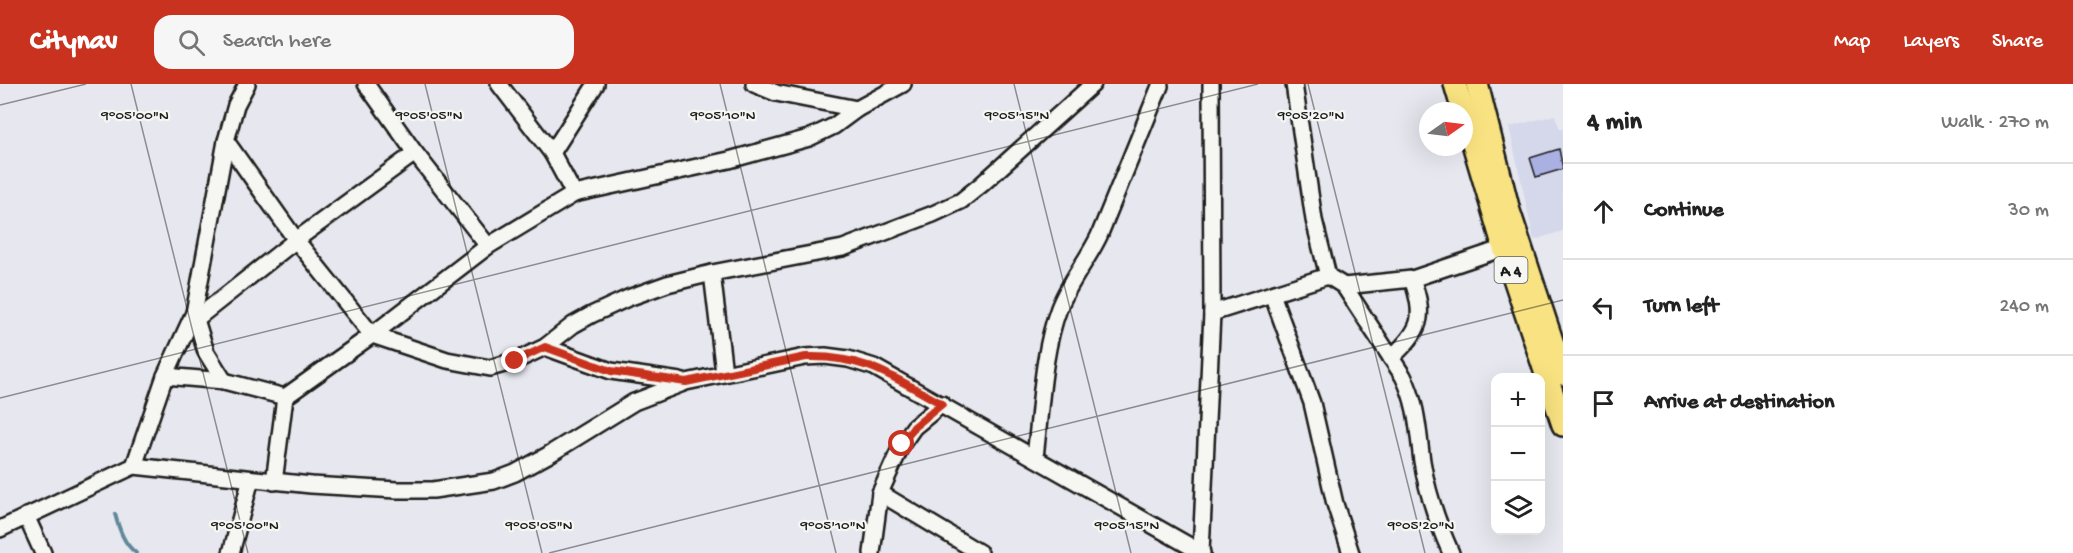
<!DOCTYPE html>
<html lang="en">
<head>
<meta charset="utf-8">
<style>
  :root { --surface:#fff; --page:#f6f6f6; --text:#222; --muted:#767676; --line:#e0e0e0; --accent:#c8321e }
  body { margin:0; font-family:"Gochi Hand",sans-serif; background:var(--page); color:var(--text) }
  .controls { position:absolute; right:18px; bottom:18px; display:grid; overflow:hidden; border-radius:12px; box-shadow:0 6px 24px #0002 }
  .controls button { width:54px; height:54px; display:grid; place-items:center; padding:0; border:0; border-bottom:2px solid var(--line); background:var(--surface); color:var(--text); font:30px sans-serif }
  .compass { position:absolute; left:1419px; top:18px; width:54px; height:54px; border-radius:50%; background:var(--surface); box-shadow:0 6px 24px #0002; rotate:76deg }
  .stop { position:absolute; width:18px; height:18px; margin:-14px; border:4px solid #c8321e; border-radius:50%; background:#fff }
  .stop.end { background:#c8321e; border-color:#fff; box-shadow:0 2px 6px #0008 }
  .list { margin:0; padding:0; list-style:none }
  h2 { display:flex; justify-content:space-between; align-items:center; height:78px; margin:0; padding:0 24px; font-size:26px }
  h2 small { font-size:20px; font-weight:400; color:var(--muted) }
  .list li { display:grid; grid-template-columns:39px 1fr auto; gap:18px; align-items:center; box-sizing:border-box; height:96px; padding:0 24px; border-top:2px solid var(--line) }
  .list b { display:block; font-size:22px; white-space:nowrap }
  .list em { font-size:20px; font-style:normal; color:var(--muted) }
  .icon { flex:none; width:33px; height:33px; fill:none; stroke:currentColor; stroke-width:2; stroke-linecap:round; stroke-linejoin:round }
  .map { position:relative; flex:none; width:1563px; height:469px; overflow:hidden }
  header { display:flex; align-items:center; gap:36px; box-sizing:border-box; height:84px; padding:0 30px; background:var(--accent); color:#fff }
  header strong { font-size:28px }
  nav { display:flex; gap:33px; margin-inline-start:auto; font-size:21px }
  .search { width:420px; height:54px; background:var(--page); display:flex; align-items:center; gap:15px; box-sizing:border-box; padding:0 21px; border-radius:18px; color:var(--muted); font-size:22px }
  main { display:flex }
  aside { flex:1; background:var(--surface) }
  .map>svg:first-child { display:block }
</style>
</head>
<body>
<header>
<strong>Citynav</strong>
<div class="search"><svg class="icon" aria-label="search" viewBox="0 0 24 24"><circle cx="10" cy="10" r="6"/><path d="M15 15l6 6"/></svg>Search here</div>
<nav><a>Map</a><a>Layers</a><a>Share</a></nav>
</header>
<main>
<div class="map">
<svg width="1563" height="469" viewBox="0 0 1563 469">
  <rect width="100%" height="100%" fill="#e7e8ef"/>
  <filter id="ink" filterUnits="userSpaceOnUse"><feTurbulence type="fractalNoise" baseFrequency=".0167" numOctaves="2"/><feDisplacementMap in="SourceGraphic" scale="12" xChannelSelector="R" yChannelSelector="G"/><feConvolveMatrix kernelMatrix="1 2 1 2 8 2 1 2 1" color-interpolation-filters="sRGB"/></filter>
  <g filter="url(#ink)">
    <path fill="#d5d8eb" d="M 1555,31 L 1560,45 L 1563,45 L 1563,147 L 1534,156 L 1509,43 Z"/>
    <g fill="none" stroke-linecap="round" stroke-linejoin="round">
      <path stroke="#60879a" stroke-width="4" d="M 115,430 C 119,445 124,460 136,469"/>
    </g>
    <path fill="#aab1e2" stroke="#1c1c1c" stroke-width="1.5" d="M 1559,65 L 1563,85 L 1536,93 L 1530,74 Z"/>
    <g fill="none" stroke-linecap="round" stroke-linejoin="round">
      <defs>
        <g id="minor">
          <path d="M 366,0 L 415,69 L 488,162"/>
          <path d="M 499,0 L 552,69 L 574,110"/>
          <path d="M 754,0 L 776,9 L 857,25"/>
          <path d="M 1294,0 L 1314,136 L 1328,192 L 1344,202 L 1403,292 C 1417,319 1418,347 1422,377 C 1427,408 1438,440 1451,469"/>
          <path d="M 226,57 L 296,156 L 372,251 L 447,276 L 490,284 L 515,277 L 545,263 L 573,241 L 591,231 L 628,214 L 667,200 L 712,189 L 843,164 L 933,130 L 961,117 L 982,100 L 1093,0"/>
          <path d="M 552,69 L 596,0"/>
          <path d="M 712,189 L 724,289"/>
          <path d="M 1344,202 L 1412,195 L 1504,164"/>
          <path d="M 1272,210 L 1312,319 L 1335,420 L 1351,469"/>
          <path d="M 194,229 L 206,268 L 224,297"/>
          <path d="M 1212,229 L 1328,192"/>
          <path d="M 196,235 L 296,156 L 415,69"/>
          <path d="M 545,263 L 611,287 L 680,297"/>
          <path d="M 1391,274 C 1421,246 1426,234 1412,195"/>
          <path d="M 165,292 L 224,297 L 285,313"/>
          <path d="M 1035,373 C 1041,325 1042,269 1059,224 C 1069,198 1087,177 1099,152 L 1160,2"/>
          <path d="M 134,382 L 165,292 L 194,229 L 226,57 L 236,21 L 247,0"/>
          <path d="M 274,398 L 285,313 L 372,251 L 488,162 L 574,110 L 729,76 L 809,54 L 834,42 L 857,25 L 903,0"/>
          <path d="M 880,409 L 980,469"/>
          <path d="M 26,432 L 43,469"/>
          <path d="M 0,445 L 134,382 L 311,401 L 397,406 L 433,406 L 494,397 L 515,389 L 548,371 L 634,318 L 686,298 L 805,273 L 825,272 L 848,275 L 874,283 L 1202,469"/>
          <path d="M 1201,468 L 1212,229 L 1211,0"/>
          <path d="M 231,469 L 251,395"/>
          <path d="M 872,469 L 880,409 L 902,360 L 914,343 L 942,320"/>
        </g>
        <g id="highway">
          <path d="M 1455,0 L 1463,27"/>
          <path d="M 1477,0 L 1509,127 L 1563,290"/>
          <path d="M 1464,29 L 1504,164 L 1563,341"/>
        </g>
      </defs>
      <use href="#minor" stroke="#1c1c1c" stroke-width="20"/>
      <use href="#highway" stroke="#1c1c1c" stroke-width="26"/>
      <use href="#minor" stroke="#f6f6f2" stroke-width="15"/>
      <use href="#highway" stroke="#f8e281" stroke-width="21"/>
    </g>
  </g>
  <g fill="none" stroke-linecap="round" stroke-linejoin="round" filter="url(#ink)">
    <path stroke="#c8321e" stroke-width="8" d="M 515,277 L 545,263 L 611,287 L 686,298 L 806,273 C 864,271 893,293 942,320 L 914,343 L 902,360"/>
  </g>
  <path fill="none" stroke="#1c1c1c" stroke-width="1.5" stroke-opacity="0.45" d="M 131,0 L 248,469M 425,0 L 542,469M 720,0 L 836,469M 1014,0 L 1131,469M 1308,0 L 1425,469M 0,21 L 86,0M 0,314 L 1258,0M 549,469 L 1563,216"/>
  <g text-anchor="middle" stroke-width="4.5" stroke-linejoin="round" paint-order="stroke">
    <rect fill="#f6f6f2" stroke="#5d5d5c" stroke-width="1.5" x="1494.5" y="173" width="33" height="26" rx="4.5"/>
    <g font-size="16" font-weight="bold" fill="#1c1c1c">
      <text x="1511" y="192">A 4</text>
    </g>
  </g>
  <g font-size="15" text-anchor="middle" fill="#1c1c1c" stroke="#f6f6f2" stroke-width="4.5" stroke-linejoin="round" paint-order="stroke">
    <text x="135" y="35">9°05'00"N</text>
    <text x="429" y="35">9°05'05"N</text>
    <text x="723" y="35">9°05'10"N</text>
    <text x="1017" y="35">9°05'15"N</text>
    <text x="1311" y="35">9°05'20"N</text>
    <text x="245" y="445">9°05'00"N</text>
    <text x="539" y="445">9°05'05"N</text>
    <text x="833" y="445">9°05'10"N</text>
    <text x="1127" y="445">9°05'15"N</text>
    <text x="1421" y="445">9°05'20"N</text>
  </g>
</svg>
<div class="controls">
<button>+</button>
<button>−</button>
<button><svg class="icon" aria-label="layers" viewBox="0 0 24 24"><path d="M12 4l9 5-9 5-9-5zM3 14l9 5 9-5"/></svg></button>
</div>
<svg class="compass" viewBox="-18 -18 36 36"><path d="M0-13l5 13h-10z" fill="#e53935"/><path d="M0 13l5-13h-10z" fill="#767676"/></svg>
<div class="stop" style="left:902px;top:360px"></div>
<div class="stop end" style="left:515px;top:277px"></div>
</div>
<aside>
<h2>4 min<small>Walk · 270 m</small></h2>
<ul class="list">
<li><svg class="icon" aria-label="ahead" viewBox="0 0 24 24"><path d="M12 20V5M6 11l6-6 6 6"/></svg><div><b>Continue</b></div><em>30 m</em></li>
<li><svg class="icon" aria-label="left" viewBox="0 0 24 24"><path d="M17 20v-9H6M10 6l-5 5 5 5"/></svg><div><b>Turn left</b></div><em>240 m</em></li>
<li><svg class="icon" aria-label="arrive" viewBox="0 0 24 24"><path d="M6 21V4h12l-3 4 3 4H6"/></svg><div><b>Arrive at destination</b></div></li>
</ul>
</aside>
</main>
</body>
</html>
